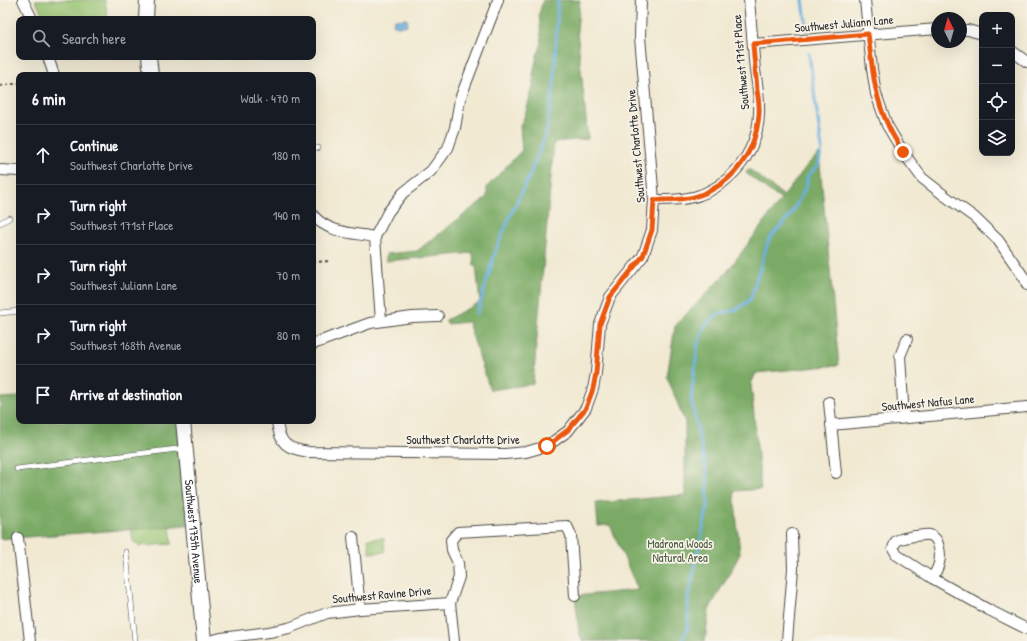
<!DOCTYPE html>
<html lang="en">
<head>
<meta charset="utf-8">
<style>
  :root { --surface:#171b24; --page:#20242c; --text:#f1f3f6; --muted:#9ea1a6; --line:#363941 }
  body { margin:0; font-family:"Patrick Hand",sans-serif; background:var(--page); color:var(--text) }
  .controls { position:absolute; right:12px; top:12px; display:grid; overflow:hidden; border-radius:8px; box-shadow:0 4px 16px #0002 }
  .controls button { width:36px; height:36px; display:grid; place-items:center; padding:0; border:0; border-bottom:1px solid var(--line); background:var(--surface); color:var(--text); font:20px sans-serif }
  .compass { position:absolute; left:931px; top:12px; width:36px; height:36px; border-radius:50%; background:var(--surface); box-shadow:0 4px 16px #0002; rotate:355deg }
  .stop { position:absolute; width:12px; height:12px; margin:-9px; border:3px solid #ea580c; border-radius:50%; background:#fff }
  .stop.end { background:#ea580c; border-color:#fff; box-shadow:0 1px 4px #0008 }
  .list { margin:0; padding:0; list-style:none }
  h2 { display:flex; justify-content:space-between; align-items:center; height:52px; margin:0; padding:0 16px; font-size:17px }
  h2 small { font-size:13px; font-weight:400; color:var(--muted) }
  .list li { display:grid; grid-template-columns:26px 1fr auto; gap:12px; align-items:center; box-sizing:border-box; height:60px; padding:0 16px; border-top:1px solid var(--line) }
  .list b { display:block; font-size:15px; white-space:nowrap }
  .list p { margin:0; font-size:13px; white-space:nowrap; color:var(--muted) }
  .list em { font-size:13px; font-style:normal; color:var(--muted) }
  .icon { flex:none; width:22px; height:22px; fill:none; stroke:currentColor; stroke-width:2; stroke-linecap:round; stroke-linejoin:round }
  .map { position:relative; flex:none; width:1027px; height:641px; overflow:hidden }
  .search { position:absolute; background:var(--surface); box-shadow:0 4px 16px #0002; left:16px; top:16px; width:300px; height:44px; display:flex; align-items:center; gap:10px; box-sizing:border-box; padding:0 14px; border-radius:8px; color:var(--muted); font-size:15px }
  .panel { position:absolute; background:var(--surface); box-shadow:0 4px 16px #0002; left:16px; top:72px; width:300px; height:352px; border-radius:8px }
  .map>svg:first-child { display:block }
</style>
</head>
<body>
<div class="map">
<svg width="1027" height="641" viewBox="0 0 1027 641">
  <rect width="100%" height="100%" fill="#f7f3e8"/>
  <filter id="ink" filterUnits="userSpaceOnUse"><feTurbulence type="fractalNoise" baseFrequency=".025" numOctaves="2"/><feDisplacementMap in="SourceGraphic" scale="8" xChannelSelector="R" yChannelSelector="G"/><feConvolveMatrix kernelMatrix="1 2 1 2 8 2 1 2 1" color-interpolation-filters="sRGB"/></filter>
  <filter id="wash" filterUnits="userSpaceOnUse"><feTurbulence type="fractalNoise" baseFrequency=".012" numOctaves="4" result="noise"/><feDisplacementMap in="SourceGraphic" scale="16" xChannelSelector="R" yChannelSelector="G"/><feGaussianBlur stdDeviation="0.9" result="paint"/><feColorMatrix in="noise" values="0 0 0 0 0 0 0 0 0 0 0 0 0 0 0 0 0 1.4 0 .05"/><feComposite in="paint" operator="in"/></filter>
  <g filter="url(#wash)">
    <rect width="100%" height="100%" fill="#f1e9d2"/>
    <g fill="#99c573" stroke="#62784f">
      <path d="M 35,0 L 105,0 L 108,19 L 45,19 Z"/>
      <path d="M 170,526 L 172,544 L 138,546 L 133,541 L 131,529 Z"/>
      <path d="M 384,538 L 385,552 L 370,553 L 368,539 Z"/>
    </g>
    <g fill="#7aaa65" stroke="#526a48">
      <path d="M 543,0 L 580,0 L 577,30 L 588,139 L 554,142 L 533,384 L 490,390 L 468,322 L 447,324 L 446,320 L 480,302 L 476,266 L 474,266 L 473,253 L 386,261 L 386,254 L 417,251 L 487,197 L 487,187 L 522,150 L 520,126 L 525,115 L 534,83 L 533,75 L 537,55 L 540,49 L 541,39 L 539,14 Z"/>
      <path d="M 819,154 L 839,365 L 756,373 L 751,384 L 761,489 L 734,491 L 740,554 L 709,610 L 705,641 L 583,641 L 579,633 L 575,596 L 638,590 L 610,525 L 598,526 L 596,503 L 685,495 L 685,422 L 667,377 L 675,326 L 726,273 L 781,200 L 746,173 L 749,169 L 784,196 L 808,164 Z"/>
      <path d="M 19,397 L 19,421 L 178,421 L 188,525 L 0,539 L 0,398 Z"/>
    </g>
    <path fill="#6bb0e1" stroke="#4b6e86" d="M 405,18 L 408,21 L 407,25 L 398,27 L 393,24 L 395,19 L 401,20 Z"/>
    <g fill="none" stroke-linecap="round" stroke-linejoin="round">
      <g stroke="#6bb0e1" stroke-width="3">
        <path d="M 803,0 L 807,31"/>
        <path d="M 477,314 L 496,249 L 511,214 L 529,177 L 546,134 L 554,85 L 558,0"/>
        <path d="M 682,641 L 688,627 L 688,598 L 708,505 L 707,473 L 691,399 L 698,342 L 706,324 L 718,314 L 736,310 L 750,300 L 769,239 L 790,216 L 806,187 L 808,175 L 818,166 L 822,149 L 809,54"/>
      </g>
    </g>
  </g>
  <g filter="url(#ink)">
    <g fill="none" stroke-linecap="round" stroke-linejoin="round">
      <defs>
        <g id="service">
          <path d="M 313,148 L 318,148"/>
          <path d="M 0,223 L 9,218"/>
          <path d="M 0,313 L 19,311"/>
          <path d="M 17,469 L 185,448"/>
          <path d="M 126,552 L 135,641"/>
        </g>
        <g id="minor">
          <path d="M 23,0 L 32,19"/>
          <path d="M 865,0 L 872,69 L 876,94 L 887,125 L 903,152 L 922,178 L 945,196 L 974,217 L 998,240 L 1025,279 L 1027,285"/>
          <path d="M 961,30 L 968,30 L 982,34"/>
          <path d="M 753,44 L 937,29"/>
          <path d="M 1012,51 L 1027,62"/>
          <path d="M 48,57 L 54,75"/>
          <path d="M 0,170 L 19,171"/>
          <path d="M 654,200 C 669,200 686,200 700,195 C 734,182 758,150 759,113 C 760,99 757,84 755,70 C 753,47 751,23 749,0"/>
          <path d="M 313,215 C 327,233 354,233 375,237"/>
          <path d="M 381,321 L 375,237 L 388,212 L 403,193 L 431,171 L 448,148 L 455,128 L 460,99 L 498,0"/>
          <path d="M 313,344 L 370,323 L 412,317 L 438,316"/>
          <path d="M 829,402 L 836,473"/>
          <path d="M 904,418 L 900,356 L 907,339"/>
          <path d="M 277,421 C 279,444 287,449 309,452 L 505,454 L 526,452 L 547,446 L 568,431 L 586,408 L 593,389 L 596,373 L 600,324 L 610,297 L 643,256 L 652,230 L 654,200 L 640,37 L 641,0"/>
          <path d="M 831,425 L 1027,407"/>
          <path d="M 353,537 L 360,609"/>
          <path d="M 18,538 L 30,641"/>
          <path d="M 932,578 C 935,573 938,569 939,563 C 941,556 940,538 930,535 C 925,534 919,536 914,536 C 908,537 902,538 896,541 L 893,548 L 897,555 L 932,578 L 989,610 L 1027,629"/>
          <path d="M 209,641 L 221,638 L 269,632 L 289,628 L 327,613 L 360,609 L 450,603"/>
          <path d="M 454,641 L 450,603 L 459,577 L 458,563 L 452,550 L 451,540 L 458,532 L 567,526 L 571,535 L 575,596"/>
          <path d="M 787,641 L 793,569 L 792,534"/>
        </g>
        <g id="secondary">
          <path d="M 146,19 L 147,0"/>
          <path d="M 149,57 L 151,75"/>
          <path id="s1" d="M 183,421 L 204,641"/>
        </g>
      </defs>
      <use href="#service" stroke="#494844" stroke-width="6"/>
      <use href="#minor" stroke="#494844" stroke-width="12"/>
      <use href="#secondary" stroke="#494844" stroke-width="16"/>
      <g stroke="#494844" stroke-width="2" stroke-dasharray="3 3" stroke-linecap="butt">
        <path d="M 0,86 L 19,83"/>
        <path d="M 313,262 L 331,261"/>
      </g>
      <use href="#service" stroke="#fff" stroke-width="5"/>
      <use href="#minor" stroke="#fff" stroke-width="10"/>
      <use href="#secondary" stroke="#fff" stroke-width="14"/>
    </g>
  </g>
  <g fill="none" stroke-linecap="round" stroke-linejoin="round" filter="url(#ink)">
    <path stroke="#ea580c" stroke-width="5" d="M 547,446 L 568,430 L 586,408 L 593,389 L 596,373 L 600,324 L 610,297 L 643,256 L 652,230 L 654,200 C 669,200 686,200 700,195 C 735,182 756,151 759,114 C 760,106 758,98 757,90 C 756,75 754,59 753,44 L 868,34 C 872,65 874,97 888,125 C 892,135 898,143 903,152"/>
  </g>
  <g text-anchor="middle" stroke-width="3.5" stroke-linejoin="round" paint-order="stroke">
    <g font-size="12" fill="#2b2b2b" stroke="#f7f3e8">
      <text transform="translate(844 24) rotate(-5)" y="4">Southwest Juliann Lane</text>
      <text transform="translate(741 62) rotate(-95)" y="4">Southwest 171st Place</text>
      <text transform="translate(636 146) rotate(-95)" y="4">Southwest Charlotte Drive</text>
      <text transform="translate(928 403) rotate(-5)" y="4">Southwest Nafus Lane</text>
      <text x="463" y="444">Southwest Charlotte Drive</text>
      <text dy="4" stroke="none"><textPath href="#s1" startOffset="111">Southwest 175th Avenue</textPath></text>
      <text transform="translate(382 595) rotate(-5)" y="4">Southwest Ravine Drive</text>
    </g>
    <g font-size="12" fill="#4c5941" stroke="#f7f3e8">
      <text x="680" y="548">Madrona Woods<tspan x="680" dy="14">Natural Area</tspan></text>
    </g>
  </g>
</svg>
<div class="controls">
<button>+</button>
<button>−</button>
<button><svg class="icon" aria-label="locate" viewBox="0 0 24 24"><circle cx="12" cy="12" r="6"/><path d="M12 2v4M12 18v4M2 12h4M18 12h4"/></svg></button>
<button><svg class="icon" aria-label="layers" viewBox="0 0 24 24"><path d="M12 4l9 5-9 5-9-5zM3 14l9 5 9-5"/></svg></button>
</div>
<svg class="compass" viewBox="-18 -18 36 36"><path d="M0-13l5 13h-10z" fill="#e53935"/><path d="M0 13l5-13h-10z" fill="#9ea1a6"/></svg>
<div class="stop" style="left:547px;top:446px"></div>
<div class="stop end" style="left:903px;top:152px"></div>
<div class="search"><svg class="icon" aria-label="search" viewBox="0 0 24 24"><circle cx="10" cy="10" r="6"/><path d="M15 15l6 6"/></svg>Search here</div>
<section class="panel">
<h2>6 min<small>Walk · 470 m</small></h2>
<ul class="list">
<li><svg class="icon" aria-label="ahead" viewBox="0 0 24 24"><path d="M12 20V5M6 11l6-6 6 6"/></svg><div><b>Continue</b><p>Southwest Charlotte Drive</p></div><em>180 m</em></li>
<li><svg class="icon" aria-label="right" viewBox="0 0 24 24"><path d="M7 20v-9h11M14 6l5 5-5 5"/></svg><div><b>Turn right</b><p>Southwest 171st Place</p></div><em>140 m</em></li>
<li><svg class="icon" aria-label="right" viewBox="0 0 24 24"><path d="M7 20v-9h11M14 6l5 5-5 5"/></svg><div><b>Turn right</b><p>Southwest Juliann Lane</p></div><em>70 m</em></li>
<li><svg class="icon" aria-label="right" viewBox="0 0 24 24"><path d="M7 20v-9h11M14 6l5 5-5 5"/></svg><div><b>Turn right</b><p>Southwest 168th Avenue</p></div><em>80 m</em></li>
<li><svg class="icon" aria-label="arrive" viewBox="0 0 24 24"><path d="M6 21V4h12l-3 4 3 4H6"/></svg><div><b>Arrive at destination</b></div></li>
</ul>
</section>
</div>
</body>
</html>
